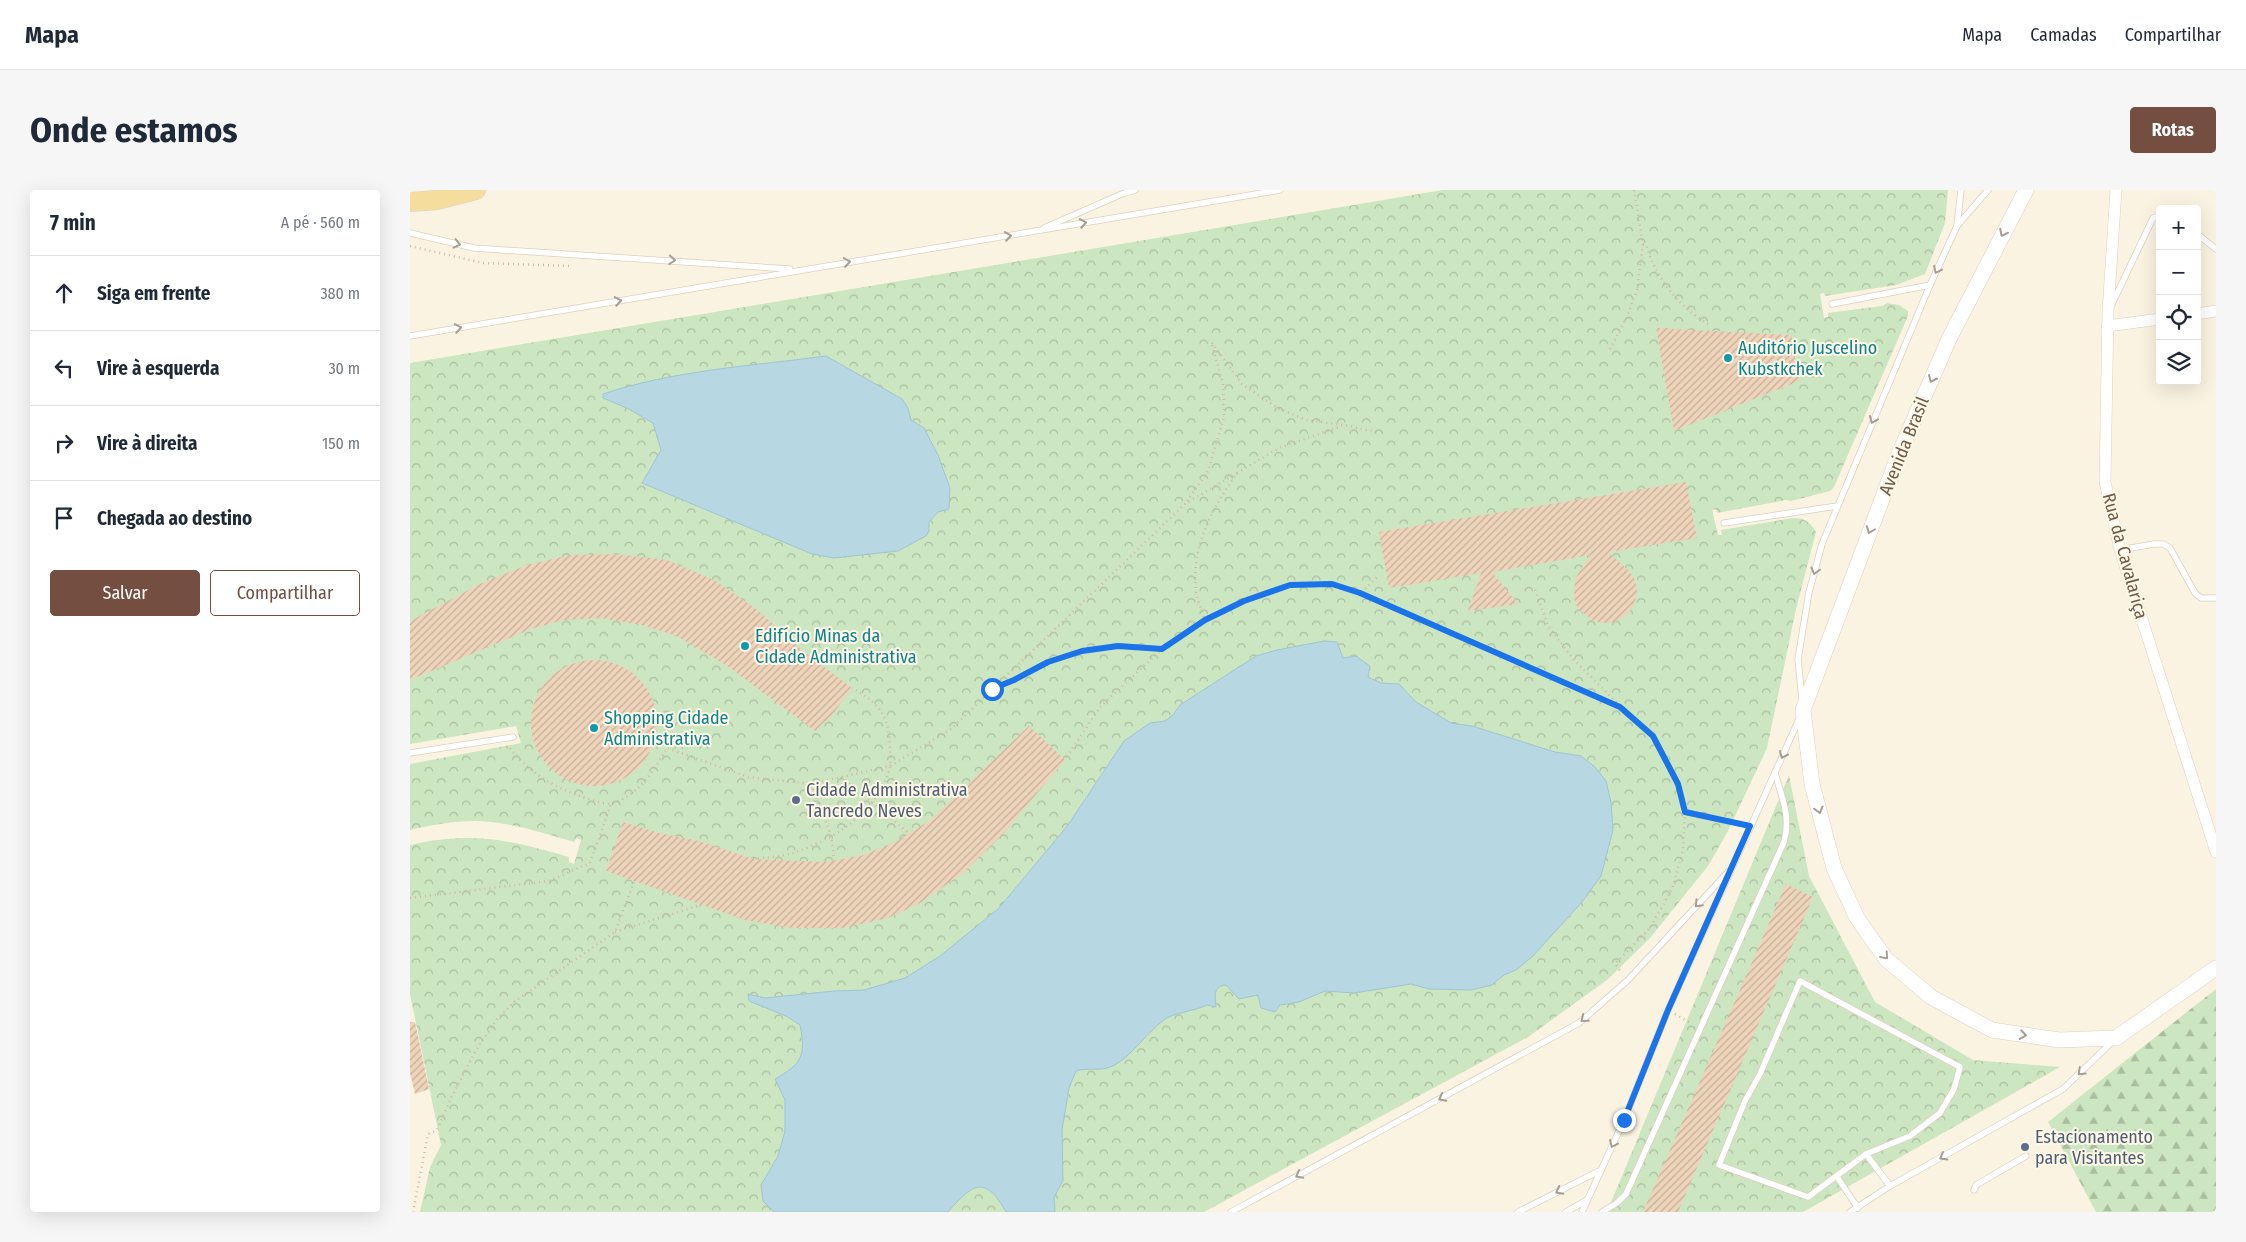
<!DOCTYPE html>
<html lang="pt">
<head>
<meta charset="utf-8">
<style>
  :root { --surface:#fff; --page:#f6f6f7; --text:#1f2937; --muted:#747a83; --line:#e0e1e3; --accent:#744e41 }
  body { margin:0; font-family:"Fira Sans Condensed",sans-serif; background:var(--page); color:var(--text) }
  .controls { position:absolute; right:15px; top:15px; display:grid; overflow:hidden; border-radius:5px; box-shadow:0 5px 20px #0002 }
  .controls button { width:45px; height:45px; display:grid; place-items:center; padding:0; border:0; border-bottom:1px solid var(--line); background:var(--surface); color:var(--text); font:25px sans-serif }
  .stop { position:absolute; width:15px; height:15px; margin:-11px; border:4px solid #1a73e8; border-radius:50%; background:#fff }
  .stop.end { background:#1a73e8; border-color:#fff; box-shadow:0 1px 5px #0008 }
  .list { margin:0; padding:0; list-style:none }
  h2 { display:flex; justify-content:space-between; align-items:center; height:65px; margin:0; padding:0 20px; font-size:21px }
  h2 small { font-size:16px; font-weight:400; color:var(--muted) }
  .list li { display:grid; grid-template-columns:32px 1fr auto; gap:15px; align-items:center; box-sizing:border-box; height:75px; padding:0 20px; border-top:1px solid var(--line) }
  .list b { display:block; font-size:19px; white-space:nowrap }
  .list em { font-size:16px; font-style:normal; color:var(--muted) }
  .actions { display:flex; gap:10px; padding:15px 20px }
  .actions a { flex:1; padding:11px 0; border:1px solid var(--accent); border-radius:5px; text-align:center; font-size:18px; color:var(--accent) }
  .actions .main { background:var(--accent); color:#fff }
  .icon { flex:none; width:28px; height:28px; fill:none; stroke:currentColor; stroke-width:2; stroke-linecap:round; stroke-linejoin:round }
  .map { position:relative; flex:none; width:1806px; height:1022px; overflow:hidden; border-radius:5px }
  header { display:flex; align-items:center; gap:30px; box-sizing:border-box; height:70px; padding:0 25px; background:var(--surface); border-bottom:1px solid var(--line) }
  header strong { font-size:24px }
  nav { display:flex; gap:28px; margin-inline-start:auto; font-size:18px }
  .intro { display:flex; align-items:center; justify-content:space-between; box-sizing:border-box; height:120px; padding:0 30px }
  h1 { margin:0; font-size:35px }
  .button { padding:12px 22px; border-radius:5px; background:var(--accent); color:#fff; font-size:18px; font-weight:700 }
  main { display:flex; gap:30px; padding:0 30px }
  aside { flex:1; background:var(--surface); border-radius:5px; box-shadow:0 5px 20px #0002 }
  .map>svg:first-child { display:block }
</style>
</head>
<body>
<header>
<strong>Mapa</strong>
<nav><a>Mapa</a><a>Camadas</a><a>Compartilhar</a></nav>
</header>
<div class="intro"><h1>Onde estamos</h1><a class="button">Rotas</a></div>
<main>
<aside>
<h2>7 min<small>A pé · 560 m</small></h2>
<ul class="list">
<li><svg class="icon" aria-label="ahead" viewBox="0 0 24 24"><path d="M12 20V5M6 11l6-6 6 6"/></svg><div><b>Siga em frente</b></div><em>380 m</em></li>
<li><svg class="icon" aria-label="left" viewBox="0 0 24 24"><path d="M17 20v-9H6M10 6l-5 5 5 5"/></svg><div><b>Vire à esquerda</b></div><em>30 m</em></li>
<li><svg class="icon" aria-label="right" viewBox="0 0 24 24"><path d="M7 20v-9h11M14 6l5 5-5 5"/></svg><div><b>Vire à direita</b></div><em>150 m</em></li>
<li><svg class="icon" aria-label="arrive" viewBox="0 0 24 24"><path d="M6 21V4h12l-3 4 3 4H6"/></svg><div><b>Chegada ao destino</b></div></li>
</ul>
<div class="actions"><a class="main">Salvar</a><a>Compartilhar</a></div>
</aside>
<div class="map">
<svg width="1806" height="1022" viewBox="0 0 1806 1022">
  <defs>
    <pattern id="forest-firs" width="22" height="20" patternUnits="userSpaceOnUse" patternTransform="scale(1.25)"><rect width="22" height="20" fill="#cce6c1"/><path d="M5 1l3.5 6h-7zM16 11l3.5 6h-7z" fill="#aabd9f"/></pattern>
    <pattern id="park-crowns" width="20" height="18" patternUnits="userSpaceOnUse" patternTransform="scale(1.25)"><rect width="20" height="18" fill="#cce6c1"/><path d="M2 6a3 3 0 1 1 6 0M12 15a3 3 0 1 1 6 0" fill="none" stroke="#aabd9f"/></pattern>
    <pattern id="building-hatch" width="6" height="6" patternUnits="userSpaceOnUse" patternTransform="scale(1.25)"><rect width="6" height="6" fill="#eed4ba"/><path d="M-1 1l2-2M0 6l6-6M5 7l2-2" fill="none" stroke="#c5af99"/></pattern>
  </defs>
  <rect width="100%" height="100%" fill="#faf3e1"/>
  <path fill="url(#forest-firs)" d="M 1806,799 L 1806,1022 L 1686,1022 L 1638,932 Z"/>
  <g fill="url(#park-crowns)">
    <path d="M 1033,0 L 1538,0 L 1535,33 L 1515,84 L 1486,95 L 1415,106 L 1414,103 L 1410,104 L 1414,128 L 1418,127 L 1418,123 L 1472,116 L 1477,113 L 1489,115 L 1498,121 L 1498,126 L 1424,297 L 1420,301 L 1381,311 L 1376,310 L 1307,323 L 1306,319 L 1302,320 L 1308,345 L 1312,345 L 1311,340 L 1383,328 C 1395,328 1400,332 1406,342 L 1386,419 L 1357,558 L 1318,641 L 1298,676 L 1240,748 L 1197,790 L 1118,847 L 794,1022 L 10,1022 L 20,977 L 31,955 L 0,804 L 0,655 C 62,641 100,650 159,667 L 159,672 L 164,674 L 171,650 L 166,648 L 164,652 C 137,644 109,635 81,632 C 55,629 26,634 0,640 L 0,574 L 111,553 L 106,536 L 0,554 L 0,173 Z"/>
    <path d="M 1379,585 L 1399,686 L 1465,812 L 1563,870 L 1650,877 L 1393,1022 L 1197,1022 Z"/>
  </g>
  <g fill="#b7d7e2" stroke="#9ec5d3">
    <path d="M 416,166 L 492,209 L 498,218 L 501,230 L 514,238 L 528,265 L 540,298 L 539,319 L 528,322 L 519,332 L 519,341 L 516,346 L 488,361 L 424,368 L 402,364 L 232,293 L 251,260 L 243,233 L 217,218 L 193,208 L 193,204 C 265,180 342,176 416,166 Z"/>
    <path d="M 914,451 L 927,452 L 933,468 L 946,466 L 960,476 L 958,487 L 971,493 L 989,494 L 1006,512 L 1041,533 L 1062,536 L 1145,562 L 1171,566 L 1185,577 L 1196,591 L 1201,612 L 1203,640 L 1191,686 L 1172,712 L 1123,766 L 1106,780 L 1094,785 L 1082,795 L 1061,800 L 1019,799 L 1001,794 L 944,803 L 915,801 L 889,812 L 870,815 L 865,822 L 851,818 L 848,805 L 829,809 L 816,795 C 803,796 805,806 806,817 L 797,815 C 785,821 762,823 754,830 C 737,842 721,867 703,876 C 690,882 678,877 666,881 L 659,898 L 652,940 L 653,990 L 644,1008 L 645,1022 L 596,1022 C 575,984 562,994 538,1022 L 364,1022 L 353,1011 L 351,995 L 368,966 L 375,941 L 375,910 L 365,889 C 392,874 396,866 390,835 L 376,826 L 339,811 L 338,804 L 355,808 L 424,801 L 454,800 L 495,788 L 530,766 L 588,719 L 658,635 L 714,551 L 740,533 L 755,531 L 763,525 L 770,515 L 846,466 L 867,460 Z"/>
  </g>
  <g fill="url(#building-hatch)">
    <path d="M 1246,138 L 1381,145 L 1389,191 L 1264,241 Z"/>
    <path d="M 1276,292 L 1287,348 L 1198,362 L 1219,381 L 1225,390 L 1227,401 L 1225,412 L 1220,421 L 1213,428 L 1204,432 L 1194,433 L 1184,431 L 1168,419 L 1164,409 L 1165,389 L 1180,365 L 1082,382 L 1108,414 L 1058,421 L 1071,383 L 979,398 L 969,342 Z"/>
    <path d="M 205,364 L 257,370 L 304,390 L 346,419 L 392,460 L 442,498 L 422,525 L 405,541 L 316,475 L 267,446 L 232,435 L 191,428 L 153,430 L 121,439 L 0,490 L 0,431 L 74,392 L 117,375 L 161,365 Z"/>
    <circle cx="184" cy="533" r="63"/>
    <path d="M 619,536 L 655,570 L 592,645 L 554,682 L 512,712 L 478,728 L 432,738 L 382,738 L 335,730 L 196,681 L 213,632 L 249,643 L 289,651 L 343,669 L 414,672 L 451,666 L 485,652 L 519,631 Z"/>
    <path d="M 1376,694 L 1403,707 L 1268,1022 L 1233,1022 Z"/>
    <path d="M 0,832 L 5,832 L 19,899 L 5,904 L 0,883 Z"/>
  </g>
  <g fill="none" stroke-linecap="round" stroke-linejoin="round">
    <defs>
      <g id="service">
        <path d="M 1547,36 L 1551,0"/>
        <path d="M 634,38 L 712,4 L 725,0"/>
        <path d="M 0,43 L 64,58 L 380,79"/>
        <path d="M 1787,44 L 1806,59"/>
        <path d="M 1422,114 L 1520,95"/>
        <path d="M 1702,114 L 1743,28 L 1750,26"/>
        <path d="M 0,146 L 870,0"/>
        <path d="M 1314,333 L 1427,316"/>
        <path d="M 1710,360 L 1744,354 L 1753,354 L 1760,358 L 1785,403 L 1791,408 L 1806,408"/>
        <path d="M 1392,509 L 1388,469 L 1399,402 L 1412,354 L 1520,95 L 1547,36 L 1578,0"/>
        <path d="M 0,563 L 103,547"/>
        <path d="M 1390,791 L 1550,877 L 1544,899 L 1530,923 L 1500,946 L 1456,964 L 1398,1007 L 1309,975 L 1335,911 L 1350,884 Z"/>
        <path d="M 1456,964 L 1480,996"/>
        <path d="M 1427,987 L 1448,1018"/>
        <path d="M 1564,1000 L 1566,995 L 1616,966"/>
        <path d="M 821,1022 L 1169,833 L 1218,790 L 1318,682"/>
        <path d="M 1108,1022 L 1191,980"/>
        <path d="M 1156,1022 L 1177,1010"/>
        <path d="M 1172,1022 L 1214,930 L 1258,820 L 1390,527"/>
        <path d="M 1192,1022 L 1207,1013 L 1216,1004 L 1374,652 C 1381,626 1372,608 1365,583"/>
        <path d="M 1440,1022 L 1480,996 L 1653,899 L 1703,851"/>
      </g>
      <g id="minor">
        <path d="M 1706,0 L 1698,122 L 1695,292 L 1710,360 L 1806,662"/>
        <path d="M 1787,124 L 1806,121"/>
        <path d="M 1697,136 L 1750,129"/>
      </g>
      <path id="tertiary" d="M 1616,0 L 1539,149 L 1489,264 L 1393,520 L 1402,594 L 1424,678 L 1447,728 L 1476,769 L 1521,807 L 1582,840 L 1649,850 L 1706,848 L 1806,778"/>
      <path id="primary" d="M 0,12 L 27,10 L 66,0"/>
    </defs>
    <use href="#service" stroke="#ddd0be" stroke-width="7"/>
    <use href="#minor" stroke="#ddd0be" stroke-width="12"/>
    <use href="#tertiary" stroke="#ddd0be" stroke-width="16"/>
    <use href="#primary" stroke="#dad4d0" stroke-width="20"/>
    <g stroke="#d2b79e" stroke-width="2.5" stroke-dasharray="1 4" stroke-linecap="butt">
      <path d="M 1233,54 L 1236,55 C 1246,88 1268,116 1298,134"/>
      <path d="M 0,56 L 73,73 L 161,76"/>
      <path d="M 802,153 L 832,194 L 869,219 L 897,230 L 935,235 L 970,243"/>
      <path d="M 1200,159 L 1217,127 L 1227,100 L 1233,54 L 1224,0"/>
      <path d="M 827,283 L 869,258 L 932,236"/>
      <path d="M 777,311 L 798,281 L 814,227 L 813,194 L 802,154"/>
      <path d="M 1125,400 L 1138,436 L 1164,470 L 1208,514"/>
      <path d="M 951,403 L 1210,517 L 1243,546 L 1267,594 L 1275,622 L 1273,660 L 1262,699 L 1240,738 L 1205,774 L 1212,783"/>
      <path d="M 795,430 C 835,410 875,390 921,394 C 930,395 941,400 951,403 L 967,387"/>
      <path d="M 584,498 C 603,491 619,480 637,472 C 673,455 713,457 752,459"/>
      <path d="M 100,558 C 121,585 147,599 179,609 C 185,611 195,615 201,613 C 227,608 245,579 257,558 L 338,587 L 401,594 L 480,576 L 540,540 L 776,313 L 827,283 C 802,319 781,356 786,401 C 787,410 792,421 795,430 L 752,459 L 690,517 L 655,570"/>
      <path d="M 431,587 L 499,643"/>
      <path d="M 401,594 L 421,645 L 424,670"/>
      <path d="M 1275,622 L 1332,634"/>
      <path d="M 343,669 C 355,667 369,667 380,664 C 422,651 469,622 480,577 C 481,571 480,564 480,558 C 479,525 469,513 442,498"/>
      <path d="M 0,708 L 139,691 L 180,673 L 201,614"/>
      <path d="M 205,742 L 290,715"/>
      <path d="M 1265,824 L 1282,834"/>
      <path d="M 3,1022 L 18,944 L 27,940 L 41,908 L 65,862 L 87,829 L 104,812 L 205,742 L 224,692"/>
    </g>
    <use href="#service" stroke="#fff" stroke-width="5.5"/>
    <use href="#minor" stroke="#fff" stroke-width="11"/>
    <use href="#tertiary" stroke="#fff" stroke-width="15"/>
    <use href="#primary" stroke="#f5dd9d" stroke-width="19"/>
  </g>
  <defs><path id="oneway-chevron" d="M-2-3.5L2.5 0L-2 3.5" fill="none" stroke-width="1.6" stroke-linecap="round" stroke-linejoin="round" transform="scale(1.25)"/></defs>
  <g stroke="#a99d92">
    <use href="#oneway-chevron" transform="translate(673 33) rotate(-10)"/>
    <use href="#oneway-chevron" transform="translate(1593 43) rotate(117)"/>
    <use href="#oneway-chevron" transform="translate(598 46) rotate(-9)"/>
    <use href="#oneway-chevron" transform="translate(47 54) rotate(13)"/>
    <use href="#oneway-chevron" transform="translate(262 70) rotate(4)"/>
    <use href="#oneway-chevron" transform="translate(437 72) rotate(-9)"/>
    <use href="#oneway-chevron" transform="translate(1527 80) rotate(115)"/>
    <use href="#oneway-chevron" transform="translate(208 111) rotate(-10)"/>
    <use href="#oneway-chevron" transform="translate(48 138) rotate(-10)"/>
    <use href="#oneway-chevron" transform="translate(1522 189) rotate(114)"/>
    <use href="#oneway-chevron" transform="translate(1463 230) rotate(113)"/>
    <use href="#oneway-chevron" transform="translate(1460 340) rotate(111)"/>
    <use href="#oneway-chevron" transform="translate(1405 381) rotate(105)"/>
    <use href="#oneway-chevron" transform="translate(1373 565) rotate(114)"/>
    <use href="#oneway-chevron" transform="translate(1409 620) rotate(75)"/>
    <use href="#oneway-chevron" transform="translate(1288 714) rotate(133)"/>
    <use href="#oneway-chevron" transform="translate(1475 766) rotate(49)"/>
    <use href="#oneway-chevron" transform="translate(1174 829) rotate(141)"/>
    <use href="#oneway-chevron" transform="translate(1613 845) rotate(9)"/>
    <use href="#oneway-chevron" transform="translate(1671 882) rotate(136)"/>
    <use href="#oneway-chevron" transform="translate(1032 908) rotate(152)"/>
    <use href="#oneway-chevron" transform="translate(1203 954) rotate(115)"/>
    <use href="#oneway-chevron" transform="translate(1533 967) rotate(150)"/>
    <use href="#oneway-chevron" transform="translate(889 985) rotate(152)"/>
    <use href="#oneway-chevron" transform="translate(1149 1001) rotate(153)"/>
  </g>
  <g fill="none" stroke-linecap="round" stroke-linejoin="round">
    <path stroke="#1a73e8" stroke-width="6" d="M 582,499 L 604,490 L 638,472 L 672,461 L 708,456 L 752,459 L 795,430 L 834,411 L 880,395 L 922,394 L 950,403 L 1210,517 L 1243,546 L 1268,594 L 1275,622 L 1340,636 L 1258,820 L 1214,930"/>
  </g>
  <g fill="#0f9aa8" stroke="#fef7e6" stroke-width="2">
    <circle cx="1318" cy="168" r="5"/>
    <circle cx="335" cy="456" r="5"/>
    <circle cx="184" cy="538" r="5"/>
  </g>
  <g fill="#5c6f8a" stroke="#fef7e6" stroke-width="2">
    <circle cx="386" cy="610" r="5"/>
    <circle cx="1615" cy="957" r="5"/>
  </g>
  <g text-anchor="middle" stroke-width="4" stroke-linejoin="round" paint-order="stroke">
    <g font-size="18" fill="#0d838f" stroke="#fef7e6" text-anchor="start">
      <text x="1328" y="164">Auditório Juscelino<tspan x="1328" dy="21">Kubstkchek</tspan></text>
      <text x="345" y="452">Edifício Minas da<tspan x="345" dy="21">Cidade Administrativa</tspan></text>
      <text x="194" y="534">Shopping Cidade<tspan x="194" dy="21">Administrativa</tspan></text>
    </g>
    <g font-size="18" fill="#6f5b4a" stroke="#fef7e6">
      <text transform="translate(1494 256) rotate(-68)" y="6">Avenida Brasil</text>
      <text transform="translate(1715 366) rotate(75)" y="6">Rua da Cavalariça</text>
    </g>
    <g font-size="18" fill="#4e5e75" stroke="#fef7e6" text-anchor="start">
      <text x="396" y="606">Cidade Administrativa<tspan x="396" dy="21">Tancredo Neves</tspan></text>
      <text x="1625" y="953">Estacionamento<tspan x="1625" dy="21">para Visitantes</tspan></text>
    </g>
  </g>
</svg>
<div class="controls">
<button>+</button>
<button>−</button>
<button><svg class="icon" aria-label="locate" viewBox="0 0 24 24"><circle cx="12" cy="12" r="6"/><path d="M12 2v4M12 18v4M2 12h4M18 12h4"/></svg></button>
<button><svg class="icon" aria-label="layers" viewBox="0 0 24 24"><path d="M12 4l9 5-9 5-9-5zM3 14l9 5 9-5"/></svg></button>
</div>
<div class="stop" style="left:582px;top:499px"></div>
<div class="stop end" style="left:1214px;top:930px"></div>
</div>
</main>
</body>
</html>
